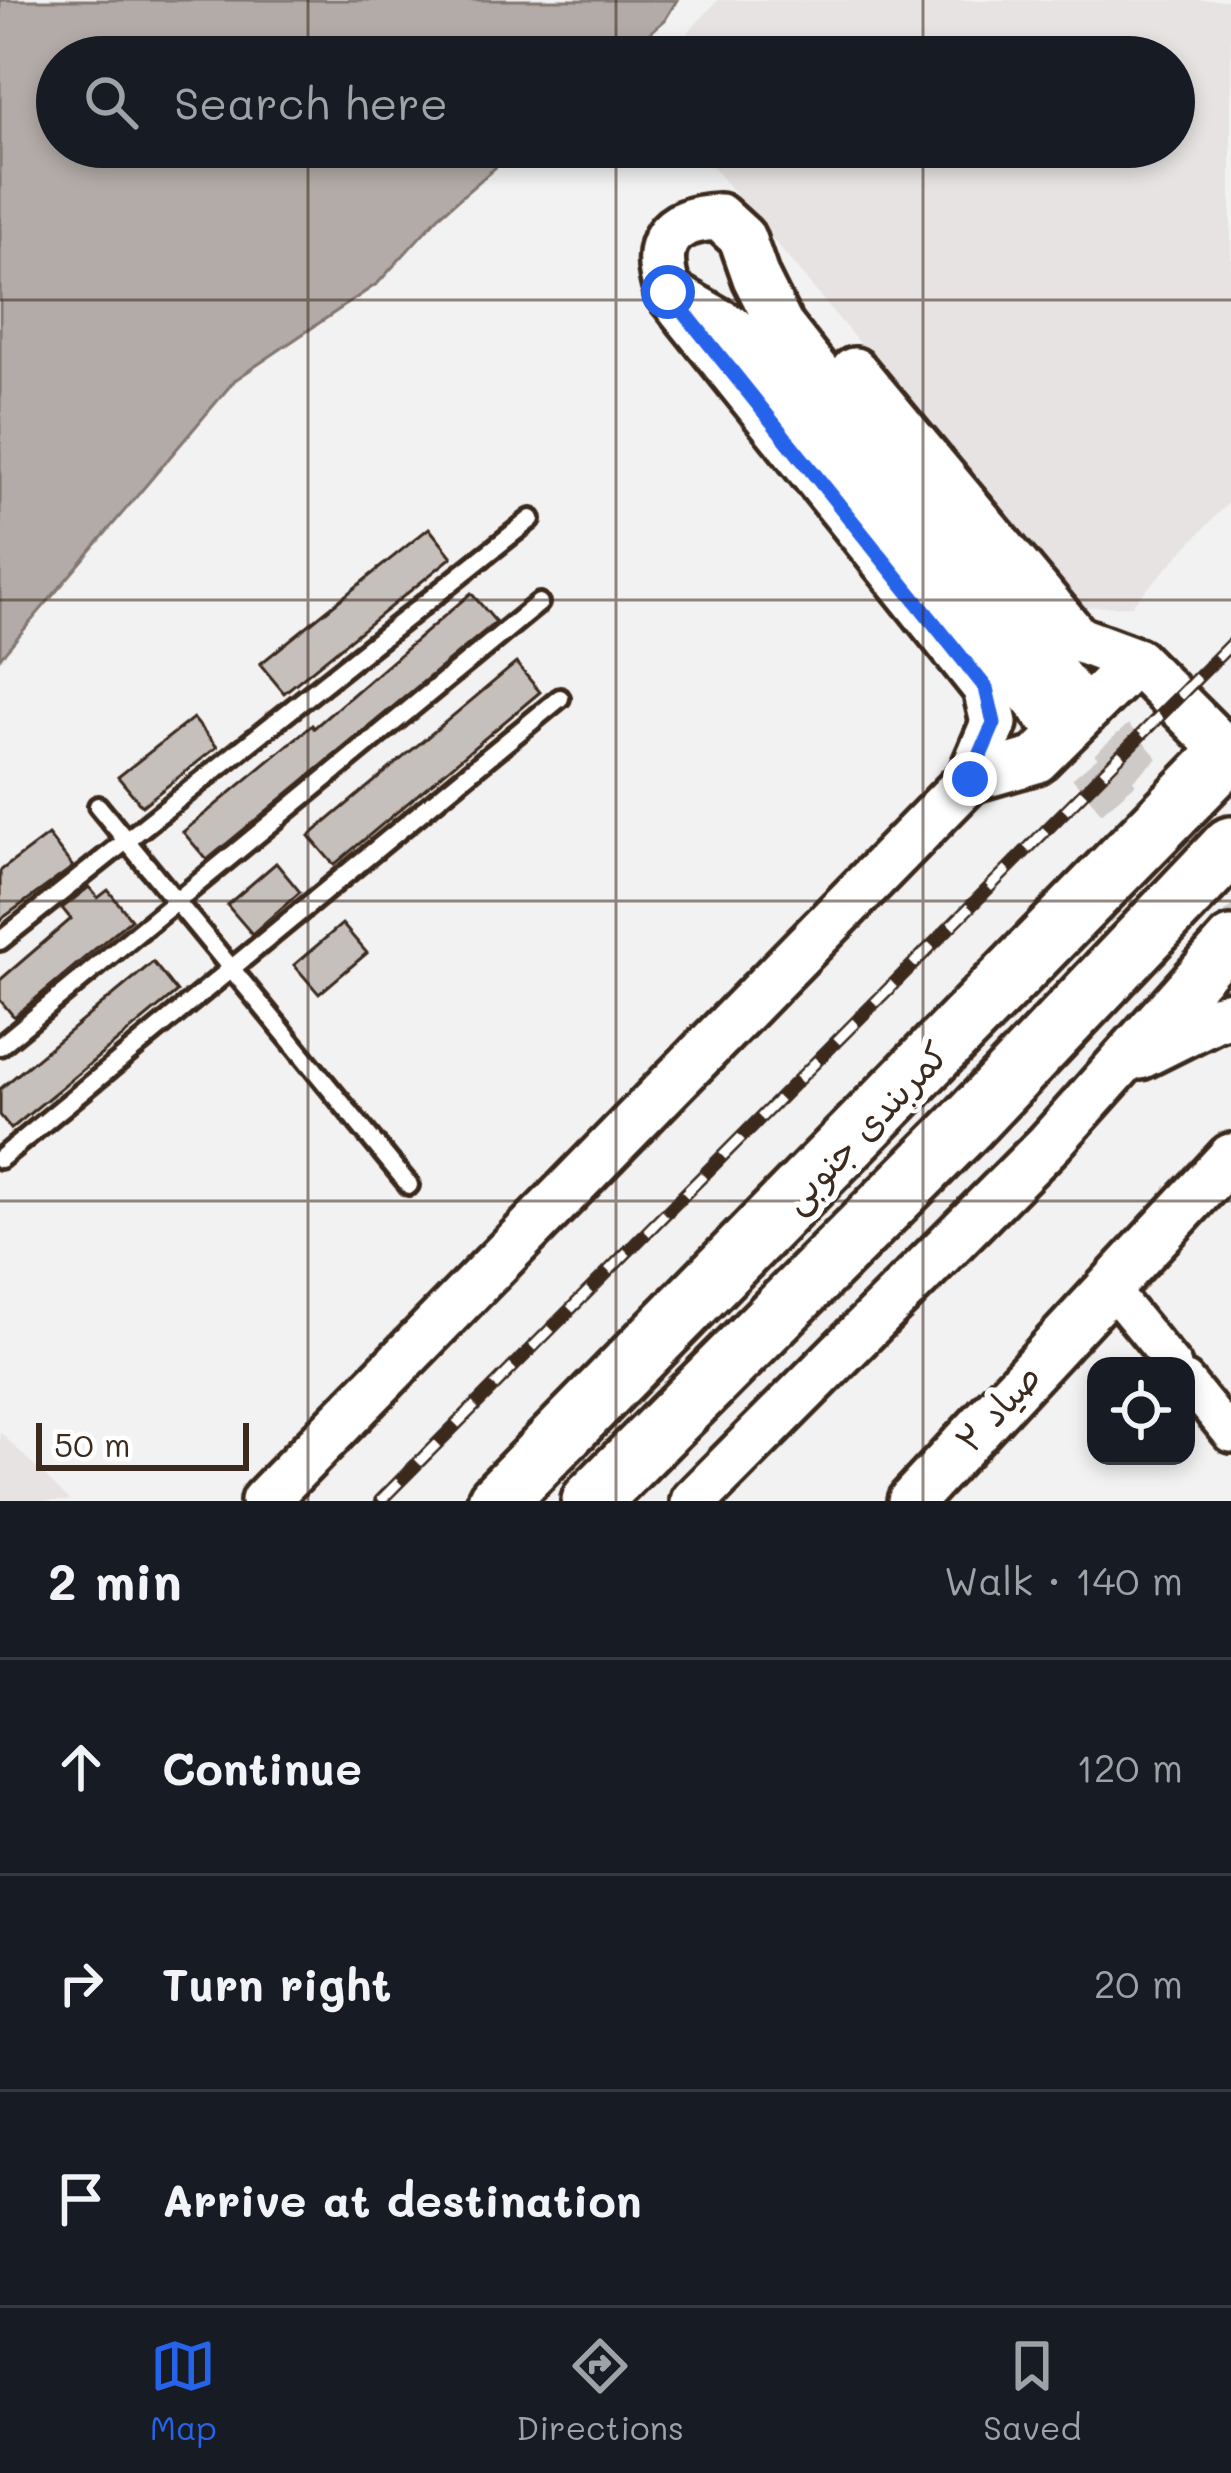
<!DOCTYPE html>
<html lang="en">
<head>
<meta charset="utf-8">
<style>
  :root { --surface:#171b24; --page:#20242c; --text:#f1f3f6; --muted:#9ea1a6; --line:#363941; --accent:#2563eb }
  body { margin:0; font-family:Mali,"Playpen Sans Arabic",sans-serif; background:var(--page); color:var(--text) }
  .controls { position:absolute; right:36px; bottom:36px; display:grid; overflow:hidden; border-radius:24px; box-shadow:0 6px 18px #0003 }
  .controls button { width:108px; height:108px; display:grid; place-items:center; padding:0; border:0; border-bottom:3px solid var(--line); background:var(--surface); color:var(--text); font:60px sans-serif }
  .scale { position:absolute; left:36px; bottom:30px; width:213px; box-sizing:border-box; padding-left:12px; border:6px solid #3b2a1e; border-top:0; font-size:33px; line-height:42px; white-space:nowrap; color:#3b2a1e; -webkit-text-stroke:9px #fff; paint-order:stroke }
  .stop { position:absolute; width:36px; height:36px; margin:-27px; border:9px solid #2563eb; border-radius:50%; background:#fff }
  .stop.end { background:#2563eb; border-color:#fff; box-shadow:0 3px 12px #0008 }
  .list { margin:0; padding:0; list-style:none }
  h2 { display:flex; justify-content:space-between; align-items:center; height:156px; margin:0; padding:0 48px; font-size:51px }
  h2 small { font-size:39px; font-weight:400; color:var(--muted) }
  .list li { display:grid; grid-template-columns:78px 1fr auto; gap:36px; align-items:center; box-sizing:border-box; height:216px; padding:0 48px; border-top:3px solid var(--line) }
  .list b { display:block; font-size:45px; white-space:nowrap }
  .list em { font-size:39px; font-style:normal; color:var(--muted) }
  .icon { flex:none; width:66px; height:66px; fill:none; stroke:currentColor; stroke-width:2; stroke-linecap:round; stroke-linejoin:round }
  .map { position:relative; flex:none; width:1231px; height:1501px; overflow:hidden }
  .search { position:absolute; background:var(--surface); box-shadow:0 6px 18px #0003; left:36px; right:36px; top:36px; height:132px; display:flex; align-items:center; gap:30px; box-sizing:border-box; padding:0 42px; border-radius:66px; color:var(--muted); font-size:45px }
  .sheet { height:804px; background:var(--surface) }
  nav { display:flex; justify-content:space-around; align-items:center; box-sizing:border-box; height:168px; border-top:3px solid var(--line); background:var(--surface); font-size:33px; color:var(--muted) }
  nav a { display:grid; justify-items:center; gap:6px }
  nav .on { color:var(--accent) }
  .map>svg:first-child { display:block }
</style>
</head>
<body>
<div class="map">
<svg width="1231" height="1501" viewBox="0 0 1231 1501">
  <rect width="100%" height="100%" fill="#f3f2f2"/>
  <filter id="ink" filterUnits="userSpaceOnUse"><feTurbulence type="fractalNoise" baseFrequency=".00833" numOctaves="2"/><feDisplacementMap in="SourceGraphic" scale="24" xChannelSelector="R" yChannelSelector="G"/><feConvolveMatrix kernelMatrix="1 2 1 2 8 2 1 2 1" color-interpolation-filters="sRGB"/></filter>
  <g filter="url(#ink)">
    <g fill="#e6e3e2">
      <path d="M 718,0 L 1231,0 L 1231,500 L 1131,606 L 1078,607 L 696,147 L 1174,147 L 1174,57 L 665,57 Z"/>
      <path d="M 0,1432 L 70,1501 L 0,1501 Z"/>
    </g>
    <path fill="#b2aba7" stroke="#827770" stroke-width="3" d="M 0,0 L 677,0 L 665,20 L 622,57 L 57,57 L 57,147 L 519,147 L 439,216 L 378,283 L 235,380 L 0,658 Z"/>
    <g fill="#c6c0bd" stroke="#3b2a1e" stroke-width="3">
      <path d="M 429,528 L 452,557 L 284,693 L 260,664 Z"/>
      <path d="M 471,593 L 496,622 L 207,860 L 183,832 L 312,725 L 314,728 Z"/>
      <path d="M 516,663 L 540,692 L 334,865 L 309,836 Z"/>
      <path d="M 193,718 L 217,747 L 142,806 L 118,777 Z"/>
      <path d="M 48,835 L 73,867 L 0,920 L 0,871 Z"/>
      <path d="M 276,863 L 300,892 L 252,934 L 227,905 Z"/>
      <path d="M 89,887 L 98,898 L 108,890 L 131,919 L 14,1017 L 0,1000 L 0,980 L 71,919 L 62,908 Z"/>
      <path d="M 342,924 L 367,953 L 319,994 L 294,965 Z"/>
      <path d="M 153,962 L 177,992 L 11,1129 L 0,1115 L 0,1089 Z"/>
    </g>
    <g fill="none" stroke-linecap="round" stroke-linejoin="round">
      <g stroke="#cecac8" stroke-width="45" stroke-dasharray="45 22" stroke-linecap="butt">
        <path d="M 1067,689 L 1231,875"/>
        <path d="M 1046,713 L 1231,930"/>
      </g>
      <defs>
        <g id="lane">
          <path d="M 98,806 L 409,1185"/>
          <path d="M 0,941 L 531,519"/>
          <path d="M 0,1046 L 539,603"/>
          <path d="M 0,1159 L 560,698"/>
        </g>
        <g id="street">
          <path d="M 1110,1288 L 1174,1366"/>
          <path d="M 1186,1380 L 1231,1435"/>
        </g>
        <g id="secondary">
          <path d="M 854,371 L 1077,639 L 1136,661 L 1229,754"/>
          <path d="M 1046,713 L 777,369 L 732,329 L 668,292 C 651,243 668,219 719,217 L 742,238 L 756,278 L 780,326 L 1067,689"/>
          <path d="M 970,779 L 1036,760 L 1136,661"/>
          <path d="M 1140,1056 L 1216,1018 L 1231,1014"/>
          <path d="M 264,1501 L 970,779 L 994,723 L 986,688 L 668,292"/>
          <path d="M 694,1501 L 1049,1144 L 1231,940"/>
          <path d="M 911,1501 L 1231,1157"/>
        </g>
        <g id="highway">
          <path d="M 497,1501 L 1231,751"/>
          <path d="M 591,1501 L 966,1125 L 1231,846"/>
        </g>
      </defs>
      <use href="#lane" stroke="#3b2a1e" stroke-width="26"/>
      <use href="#street" stroke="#3b2a1e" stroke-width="42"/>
      <use href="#secondary" stroke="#3b2a1e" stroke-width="54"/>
      <use href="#highway" stroke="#3b2a1e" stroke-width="66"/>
      <use href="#lane" stroke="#fff" stroke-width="16"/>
      <use href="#street" stroke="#fff" stroke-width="33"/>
      <use href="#secondary" stroke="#fff" stroke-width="45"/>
      <use href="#highway" stroke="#fff" stroke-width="57"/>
      <defs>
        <path id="rail" d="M 380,1501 L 1231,644"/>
      </defs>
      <use href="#rail" stroke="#3b2a1e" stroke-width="14"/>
      <use href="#rail" stroke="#fff" stroke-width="9" stroke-dasharray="27" stroke-linecap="butt"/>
    </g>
  </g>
  <g fill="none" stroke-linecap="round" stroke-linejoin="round" filter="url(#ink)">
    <path stroke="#2563eb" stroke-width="15" d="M 668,292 L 986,688 L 994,723 L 970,779"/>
  </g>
  <path fill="none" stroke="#3b2a1e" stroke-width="3" stroke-opacity="0.55" d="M 308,0 L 308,57M 616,0 L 616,57M 923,0 L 923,57M 308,147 L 308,1501M 616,147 L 616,1501M 923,147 L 923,1501M 0,300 L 1231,300M 0,600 L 1231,600M 0,901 L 1231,901M 0,1201 L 1231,1201"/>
  <g text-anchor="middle" stroke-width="12" stroke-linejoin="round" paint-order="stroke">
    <g font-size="36" fill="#3b2a1e" stroke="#fff">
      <text transform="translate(865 1127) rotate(-46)" y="13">کمربندی جنوبی</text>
      <text transform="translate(998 1408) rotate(-47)" y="13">صیاد ۲</text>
    </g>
  </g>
</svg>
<div class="controls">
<button><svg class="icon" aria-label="locate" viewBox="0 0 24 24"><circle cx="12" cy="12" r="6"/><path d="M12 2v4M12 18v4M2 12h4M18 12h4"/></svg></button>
</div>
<div class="scale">50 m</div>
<div class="stop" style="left:668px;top:292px"></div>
<div class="stop end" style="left:970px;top:779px"></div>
<div class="search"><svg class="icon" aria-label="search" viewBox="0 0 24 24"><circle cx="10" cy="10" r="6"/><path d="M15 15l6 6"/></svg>Search here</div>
</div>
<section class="sheet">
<h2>2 min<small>Walk · 140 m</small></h2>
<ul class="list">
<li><svg class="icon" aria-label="ahead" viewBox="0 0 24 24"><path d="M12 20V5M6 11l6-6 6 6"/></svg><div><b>Continue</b></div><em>120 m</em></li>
<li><svg class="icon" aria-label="right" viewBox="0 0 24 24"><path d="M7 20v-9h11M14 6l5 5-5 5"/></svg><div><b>Turn right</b></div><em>20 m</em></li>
<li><svg class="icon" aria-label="arrive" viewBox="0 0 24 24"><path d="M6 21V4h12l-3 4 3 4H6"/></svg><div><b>Arrive at destination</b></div></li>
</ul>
</section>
<nav>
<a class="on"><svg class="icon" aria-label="map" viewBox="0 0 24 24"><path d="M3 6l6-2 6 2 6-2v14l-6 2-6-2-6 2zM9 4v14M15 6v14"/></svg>Map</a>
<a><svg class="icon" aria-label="directions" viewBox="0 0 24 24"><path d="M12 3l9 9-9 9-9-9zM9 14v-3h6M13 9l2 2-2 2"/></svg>Directions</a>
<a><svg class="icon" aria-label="saved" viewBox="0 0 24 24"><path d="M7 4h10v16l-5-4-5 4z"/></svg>Saved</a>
</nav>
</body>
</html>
